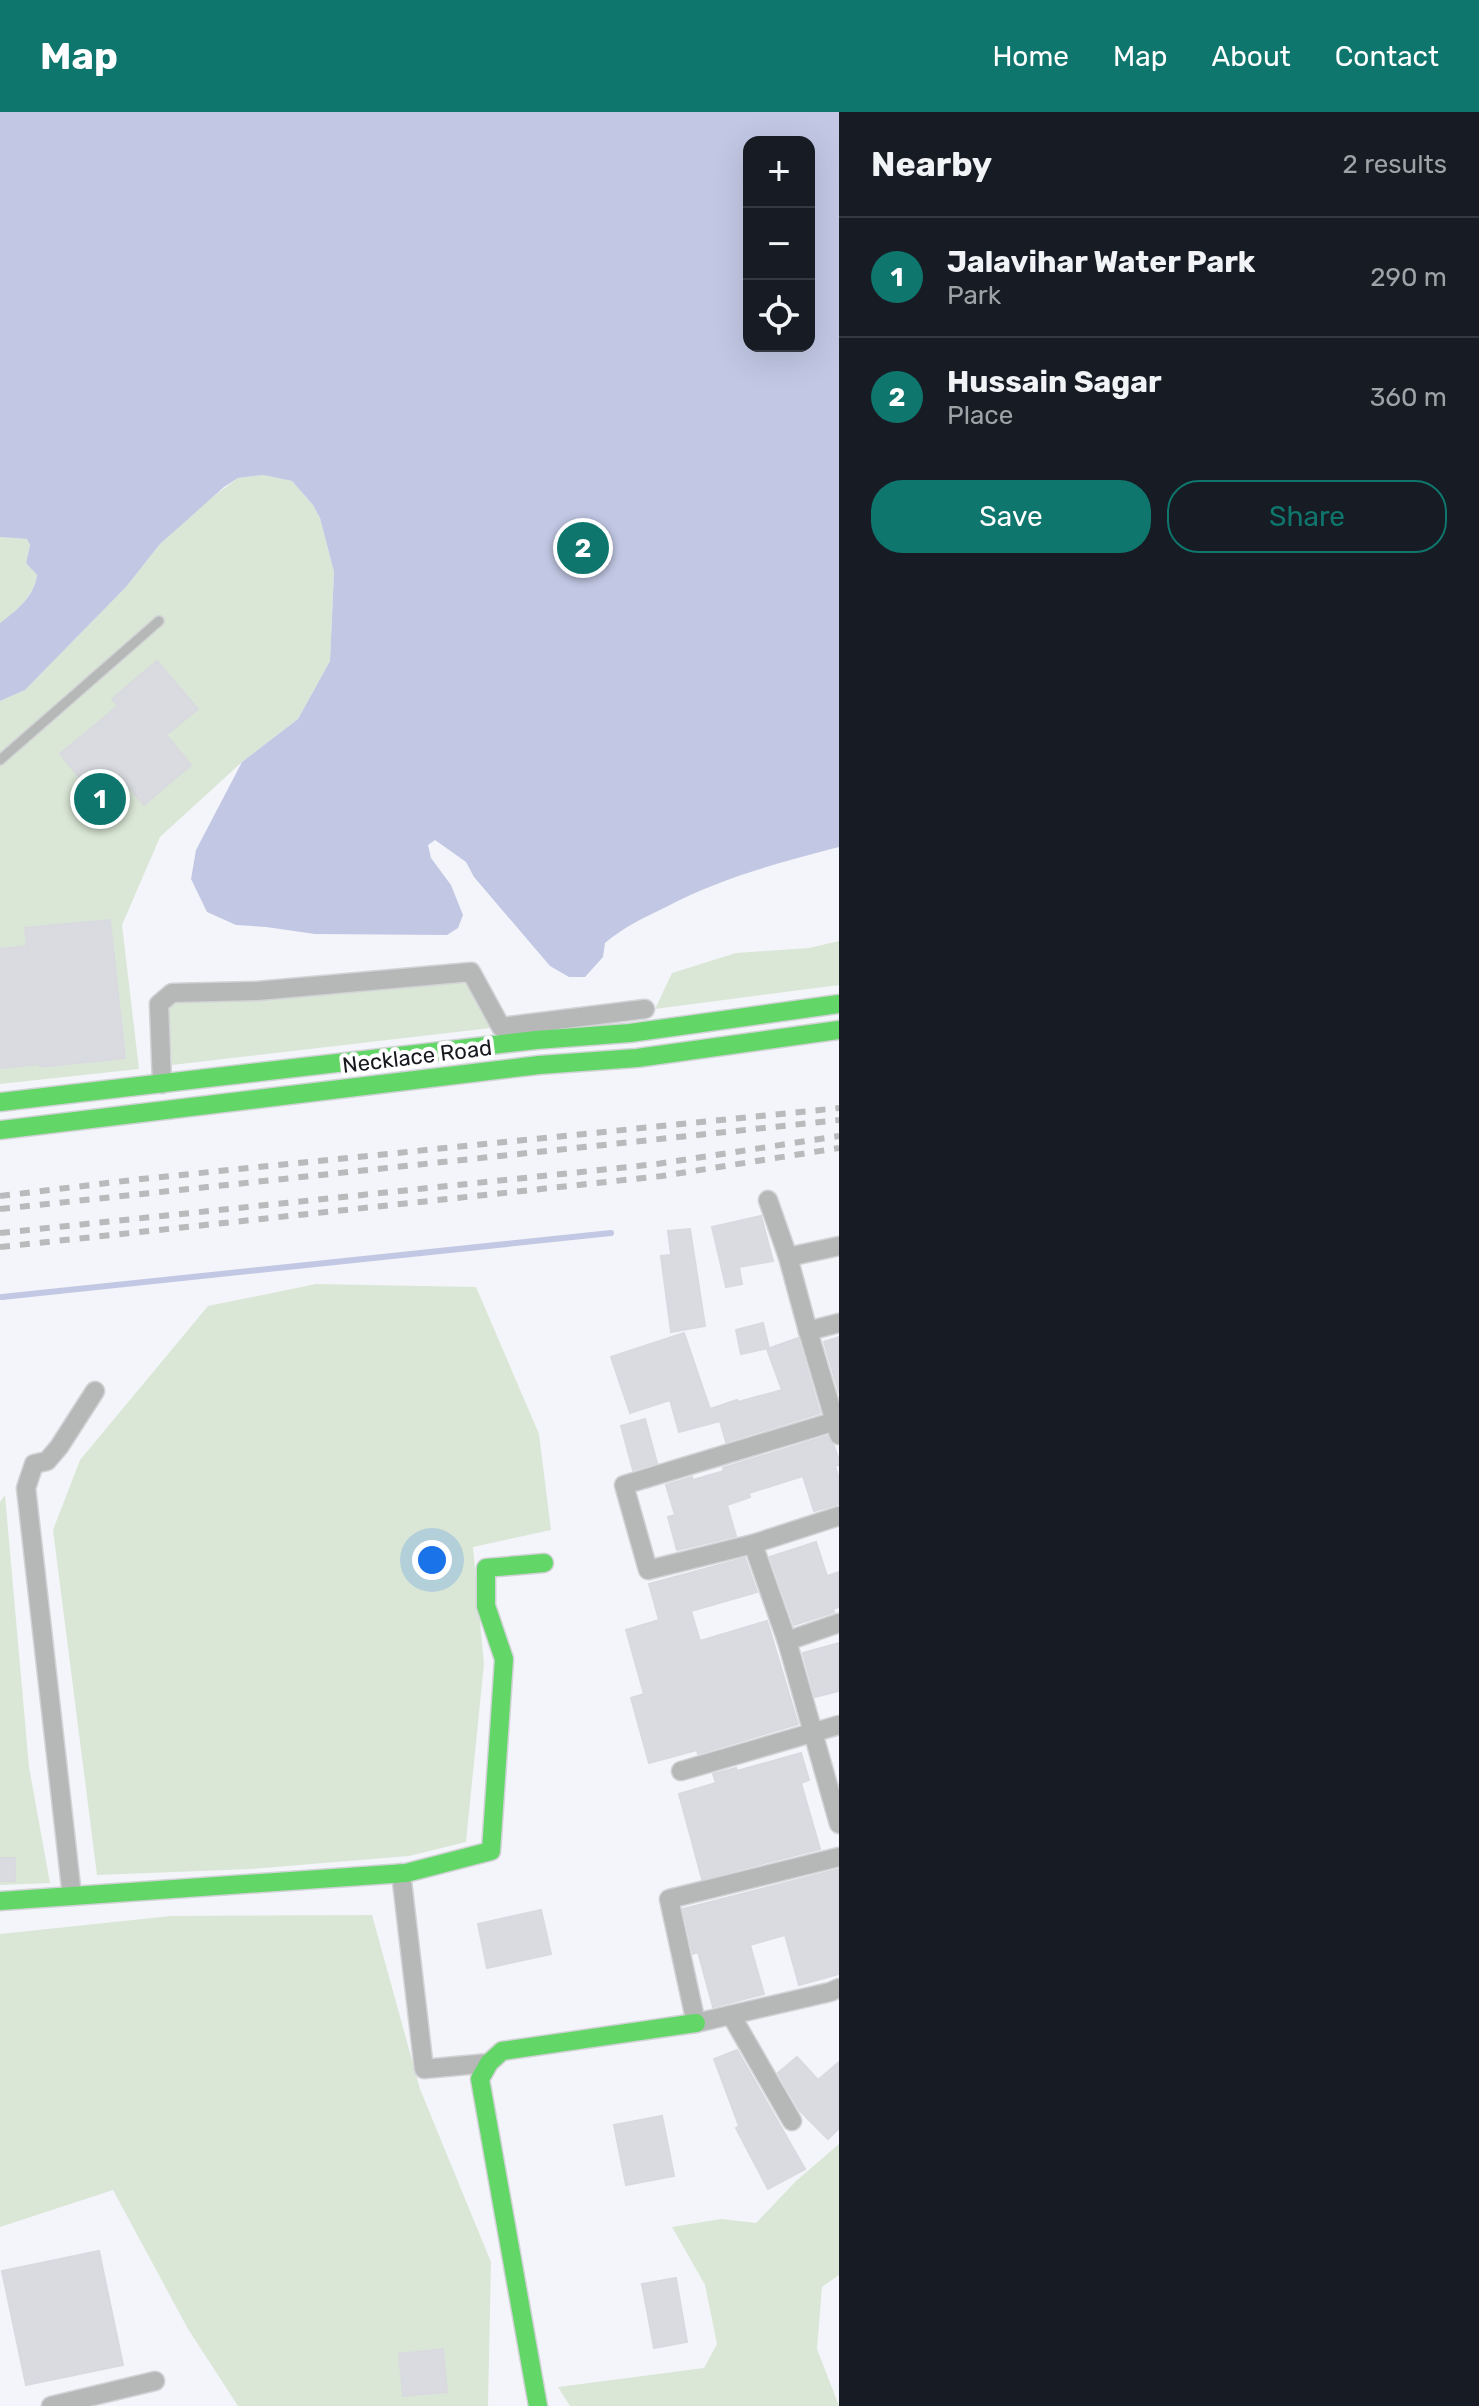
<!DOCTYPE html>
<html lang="en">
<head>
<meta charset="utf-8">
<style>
  :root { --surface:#171b24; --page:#242831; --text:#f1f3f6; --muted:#9ea1a6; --line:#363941; --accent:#0f766e }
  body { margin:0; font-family:Rubik,sans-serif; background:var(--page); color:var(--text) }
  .controls { position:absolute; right:24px; top:24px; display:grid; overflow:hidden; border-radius:16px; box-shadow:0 8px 32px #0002 }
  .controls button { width:72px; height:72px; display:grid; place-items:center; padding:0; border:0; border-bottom:2px solid var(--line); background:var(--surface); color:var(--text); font:40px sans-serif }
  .you { position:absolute; left:432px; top:1448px; width:28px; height:28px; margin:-20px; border:6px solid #fff; border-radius:50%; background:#1a73e8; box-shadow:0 0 0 12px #1a73e833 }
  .badge { display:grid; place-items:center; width:52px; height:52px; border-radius:50%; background:var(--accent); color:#fff; font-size:26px; font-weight:700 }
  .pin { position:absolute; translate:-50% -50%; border:4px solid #fff; box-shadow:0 2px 8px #0006 }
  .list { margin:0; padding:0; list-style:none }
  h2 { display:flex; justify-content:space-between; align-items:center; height:104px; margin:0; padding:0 32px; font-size:34px }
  h2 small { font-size:26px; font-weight:400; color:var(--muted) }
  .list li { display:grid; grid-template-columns:52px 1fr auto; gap:24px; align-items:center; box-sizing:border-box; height:120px; padding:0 32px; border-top:2px solid var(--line) }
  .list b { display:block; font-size:30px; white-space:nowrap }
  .list p { margin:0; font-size:26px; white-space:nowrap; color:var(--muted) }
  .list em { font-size:26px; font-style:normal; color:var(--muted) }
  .actions { display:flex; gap:16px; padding:24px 32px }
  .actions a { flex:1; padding:18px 0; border:2px solid var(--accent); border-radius:32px; text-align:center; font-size:28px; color:var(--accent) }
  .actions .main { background:var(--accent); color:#fff }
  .icon { flex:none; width:44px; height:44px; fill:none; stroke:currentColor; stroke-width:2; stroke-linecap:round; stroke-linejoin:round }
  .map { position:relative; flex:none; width:839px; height:2294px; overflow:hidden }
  header { display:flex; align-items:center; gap:48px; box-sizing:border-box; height:112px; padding:0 40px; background:var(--accent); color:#fff }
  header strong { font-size:38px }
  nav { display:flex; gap:44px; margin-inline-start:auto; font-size:28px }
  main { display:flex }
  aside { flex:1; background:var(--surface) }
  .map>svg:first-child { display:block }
</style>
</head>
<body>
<header>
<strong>Map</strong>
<nav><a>Home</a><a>Map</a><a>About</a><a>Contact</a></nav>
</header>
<main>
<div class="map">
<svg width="839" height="2294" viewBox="0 0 839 2294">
  <rect width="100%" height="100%" fill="#f4f5fa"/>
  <g fill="#dae7d6">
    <path d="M 263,363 L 292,369 L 313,393 L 320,406 L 334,460 L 330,549 L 298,607 L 242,650 L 160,725 L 122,813 L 139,957 L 0,972 L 0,589 L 25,578 L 126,475 L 160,432 L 198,396 L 238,366 Z"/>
    <path d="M 0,425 L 27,427 L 30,432 L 26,451 L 37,463 C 34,484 16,499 0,512 Z"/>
    <path d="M 839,829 L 839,873 L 655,897 L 672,861 L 736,841 L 809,836 Z"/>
    <path d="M 443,867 L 467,870 L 491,916 L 172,953 L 168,894 L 177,889 Z"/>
    <path d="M 316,1172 L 476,1175 L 539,1322 L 551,1418 L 473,1435 L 484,1552 L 466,1730 L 409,1744 L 252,1757 L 97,1763 L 53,1418 L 80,1348 L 208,1194 Z"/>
    <path d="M 5,1383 L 29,1655 L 50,1771 L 0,1773 L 0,1390 Z"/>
    <path d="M 372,1803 L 420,1977 L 491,2150 L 488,2294 L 238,2294 L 188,2217 L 113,2078 L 0,2115 L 0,1822 L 171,1804 Z"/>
    <path d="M 839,2032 L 839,2163 L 822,2175 L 817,2237 L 839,2294 L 570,2294 L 558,2275 L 704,2256 L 717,2232 L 705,2173 L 672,2115 L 721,2107 L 756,2111 L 796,2069 Z"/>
  </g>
  <path fill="#c2c8e4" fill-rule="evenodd" d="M 0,0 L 839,0 L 839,735 C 775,752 723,765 664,796 C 643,806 624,815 605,831 L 603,845 L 585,865 L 569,865 L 550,854 L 474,765 L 466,750 L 435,728 L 428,733 L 431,746 L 451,773 L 463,803 L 458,816 L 447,823 L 315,822 L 266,815 L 236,813 L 207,800 L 191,767 L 196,738 L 242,650 L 298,607 L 330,549 L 334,460 L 320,406 L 313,393 L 292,369 L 263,363 L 238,366 L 224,375 L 160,432 L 126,475 L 25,578 L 0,589 L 0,511 C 16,499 34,485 37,463 L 26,451 L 30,433 L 27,427 L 0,425 ZM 749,30 L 809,30 L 809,234 L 749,234 Z"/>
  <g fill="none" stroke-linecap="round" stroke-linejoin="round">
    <path stroke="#c2c8e4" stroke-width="6" d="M 2,1185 L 611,1121"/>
  </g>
  <g fill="#dadbe1" stroke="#d8dae0" stroke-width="2">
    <path d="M 157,549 L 198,597 L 166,623 L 191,653 L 144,693 L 119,663 L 94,683 L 60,642 L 118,594 L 112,587 Z"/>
    <path d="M 110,808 L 125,946 L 40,955 L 40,952 L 0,956 L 0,837 L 27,834 L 25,816 Z"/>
    <path d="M 761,1104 L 773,1149 L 739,1155 L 742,1172 L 726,1175 L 712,1115 Z"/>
    <path d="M 690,1117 L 705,1214 L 671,1220 L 661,1144 L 671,1143 L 668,1119 Z"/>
    <path d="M 763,1211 L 769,1236 L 741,1242 L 736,1218 Z"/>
    <path d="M 684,1221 L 710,1297 L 737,1288 L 738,1290 L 782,1278 L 767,1237 L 798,1226 L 820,1301 L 726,1330 L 720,1309 L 679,1320 L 670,1288 L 630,1301 L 611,1245 Z"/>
    <path d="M 839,1225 L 839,1281 L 824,1230 Z"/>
    <path d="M 645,1307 L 657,1351 L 633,1358 L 621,1314 Z"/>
    <path d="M 827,1324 L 834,1334 L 839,1349 L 839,1353 L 835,1354 L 839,1367 L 839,1392 L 814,1399 L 803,1364 L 749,1381 L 750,1385 L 727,1393 L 736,1424 L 677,1438 L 668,1405 L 675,1403 L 666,1373 L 692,1365 L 693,1368 L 724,1359 L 723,1356 Z"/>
    <path d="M 816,1430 L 827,1464 L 839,1460 L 839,1495 L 833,1497 L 834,1500 L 794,1513 L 770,1445 Z"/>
    <path d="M 745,1446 L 757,1480 L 691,1499 L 700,1529 L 767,1509 L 798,1612 L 698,1642 L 697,1638 L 649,1651 L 631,1586 L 644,1582 L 626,1518 L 659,1508 L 649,1472 Z"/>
    <path d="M 839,1531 L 839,1579 L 815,1585 L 803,1541 Z"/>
    <path d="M 801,1641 L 809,1668 L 801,1671 L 820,1737 L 702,1767 L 679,1682 L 716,1671 L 713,1662 L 736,1656 L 737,1659 Z"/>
    <rect x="0" y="1746" width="15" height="23"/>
    <path d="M 839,1757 L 839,1862 L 799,1873 L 785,1823 L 750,1833 L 764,1882 L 713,1895 L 698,1840 L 693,1842 L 683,1797 Z"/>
    <path d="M 541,1798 L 551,1842 L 487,1856 L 478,1812 Z"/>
    <path d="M 737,1938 L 805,2057 L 768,2077 L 736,2016 L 739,2014 L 714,1947 Z"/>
    <path d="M 797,1945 L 818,1968 L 839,1950 L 839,2016 L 828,2027 L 800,1999 L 778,1961 Z"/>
    <path d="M 662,2004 L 674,2064 L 626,2073 L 614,2013 Z"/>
    <path d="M 99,2139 L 123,2253 L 26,2273 L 2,2159 Z"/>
    <path d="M 676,2166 L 687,2230 L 654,2236 L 642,2172 Z"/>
    <path d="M 443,2237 L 447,2280 L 403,2284 L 399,2242 Z"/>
  </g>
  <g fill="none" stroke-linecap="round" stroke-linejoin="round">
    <defs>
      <path id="lane" d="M 0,648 L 159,509"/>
      <g id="street">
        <path d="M 162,972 L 159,892 L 172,881 L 257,879 L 471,860 L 501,915 L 645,897"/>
        <path d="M 768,1088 L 788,1145 L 808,1219"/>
        <path d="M 788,1145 L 839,1134"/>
        <path d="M 839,1211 L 808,1219 L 839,1323"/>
        <path d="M 839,1308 L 624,1373 L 648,1458 L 753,1432 L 839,1404"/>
        <path d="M 753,1432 L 787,1529 L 839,1712"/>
        <path d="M 787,1529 L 839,1511"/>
        <path d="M 681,1659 L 839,1613"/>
        <path d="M 839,1745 L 669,1787 L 696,1911 L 830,1880 L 839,1876"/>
        <path d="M 401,1761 L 424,1957 L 489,1951"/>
        <path d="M 72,1784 L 26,1376 L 34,1352 L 47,1349 L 59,1335 L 95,1279"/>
        <path d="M 731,1903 L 792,2009"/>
        <path d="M 51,2294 L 155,2269"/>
      </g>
      <g id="fast">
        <path d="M 0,990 L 536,928 L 630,921 L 839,892"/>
        <path d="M 0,1018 L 539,953 L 637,946 L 839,918"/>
        <path d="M 0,1789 L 406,1761 L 491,1739 L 504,1547 L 486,1494 L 486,1456 L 544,1451"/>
        <path d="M 538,2294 L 480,1967 L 489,1951 L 502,1939 L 696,1911"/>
      </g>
    </defs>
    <use href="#lane" stroke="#d1d3d6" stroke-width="12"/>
    <use href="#street" stroke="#d1d3d6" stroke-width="21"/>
    <use href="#fast" stroke="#d1d3d6" stroke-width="21"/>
    <use href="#lane" stroke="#b6b8b7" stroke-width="9"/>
    <use href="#street" stroke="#b6b8b7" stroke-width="18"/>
    <use href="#fast" stroke="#63d668" stroke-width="18"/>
    <g stroke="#b8babb" stroke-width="6" stroke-dasharray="10 10" stroke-linecap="butt">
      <path d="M 0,1084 L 141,1067 L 839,996"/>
      <path d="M 0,1097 L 839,1008"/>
      <path d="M 0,1121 L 657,1052 L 839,1024"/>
      <path d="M 0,1135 L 662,1064 L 839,1036"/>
    </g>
  </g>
  <g text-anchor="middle" stroke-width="8" stroke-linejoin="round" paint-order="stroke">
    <g font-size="22" fill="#17191f" stroke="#fff">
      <text transform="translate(417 944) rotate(-7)" y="8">Necklace Road</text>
    </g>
  </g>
</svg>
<div class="controls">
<button>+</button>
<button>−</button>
<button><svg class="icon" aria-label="locate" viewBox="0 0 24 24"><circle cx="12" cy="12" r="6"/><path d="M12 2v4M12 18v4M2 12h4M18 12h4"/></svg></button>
</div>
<div class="you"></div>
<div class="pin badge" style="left:100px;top:687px">1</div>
<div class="pin badge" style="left:583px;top:436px">2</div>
</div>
<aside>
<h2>Nearby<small>2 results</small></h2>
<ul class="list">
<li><span class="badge">1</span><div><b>Jalavihar Water Park</b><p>Park</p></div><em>290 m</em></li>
<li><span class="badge">2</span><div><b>Hussain Sagar</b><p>Place</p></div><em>360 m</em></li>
</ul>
<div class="actions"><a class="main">Save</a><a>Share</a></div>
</aside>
</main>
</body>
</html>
